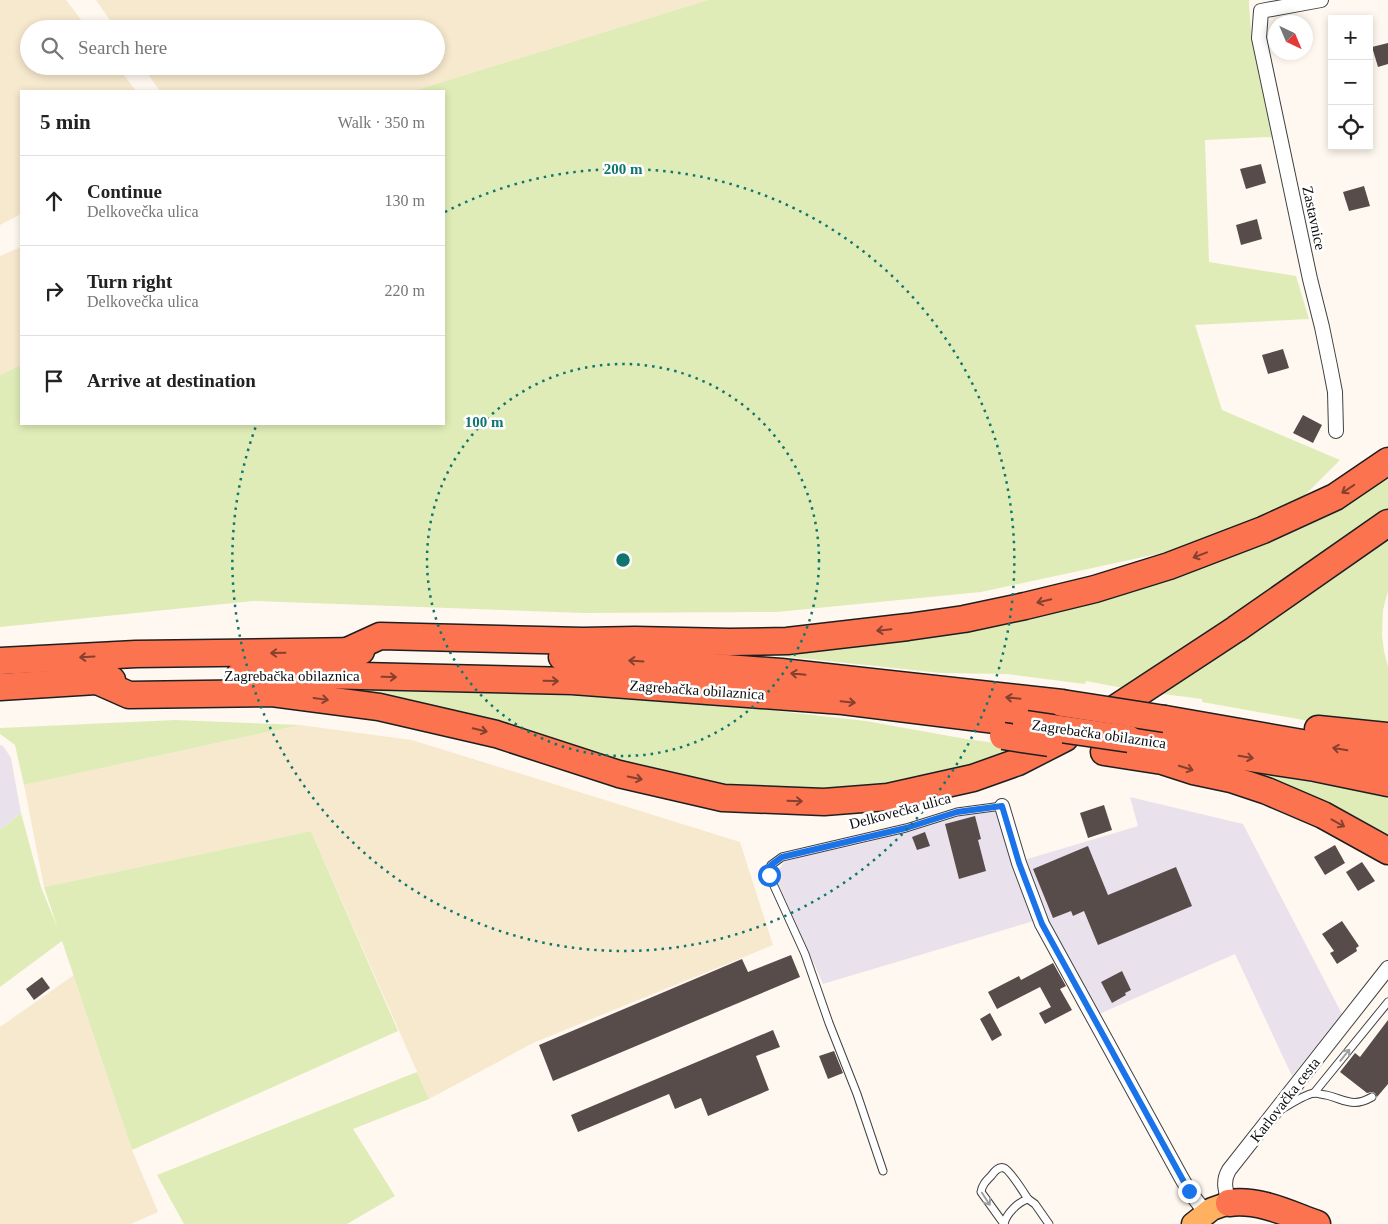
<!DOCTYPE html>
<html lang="en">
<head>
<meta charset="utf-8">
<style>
  :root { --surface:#fff; --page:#f2f2f2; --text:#222; --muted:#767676; --line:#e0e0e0 }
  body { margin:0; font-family:Georgia,serif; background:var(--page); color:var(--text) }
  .controls { position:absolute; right:15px; top:15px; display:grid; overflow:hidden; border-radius:0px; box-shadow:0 2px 8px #0003 }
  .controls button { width:45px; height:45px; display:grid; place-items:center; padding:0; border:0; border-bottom:1px solid var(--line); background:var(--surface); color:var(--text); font:25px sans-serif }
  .compass { position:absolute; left:1268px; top:15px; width:45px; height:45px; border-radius:50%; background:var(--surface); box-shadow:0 2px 8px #0003; rotate:136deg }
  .stop { position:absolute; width:15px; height:15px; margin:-11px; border:4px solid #1a73e8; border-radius:50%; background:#fff }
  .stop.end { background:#1a73e8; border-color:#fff; box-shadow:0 1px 5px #0008 }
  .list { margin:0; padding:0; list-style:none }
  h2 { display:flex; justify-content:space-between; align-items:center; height:65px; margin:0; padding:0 20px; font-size:21px }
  h2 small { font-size:16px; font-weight:400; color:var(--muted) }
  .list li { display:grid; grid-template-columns:32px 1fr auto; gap:15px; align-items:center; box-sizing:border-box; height:90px; padding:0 20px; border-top:1px solid var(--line) }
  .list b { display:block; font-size:19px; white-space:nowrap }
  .list p { margin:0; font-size:16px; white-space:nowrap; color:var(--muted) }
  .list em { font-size:16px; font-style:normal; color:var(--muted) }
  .icon { flex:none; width:28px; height:28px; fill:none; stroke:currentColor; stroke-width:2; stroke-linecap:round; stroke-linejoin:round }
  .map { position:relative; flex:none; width:1388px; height:1224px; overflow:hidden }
  .search { position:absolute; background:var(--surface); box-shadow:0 2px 8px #0003; left:20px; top:20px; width:425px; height:55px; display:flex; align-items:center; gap:12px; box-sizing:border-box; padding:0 18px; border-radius:28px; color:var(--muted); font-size:19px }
  .panel { position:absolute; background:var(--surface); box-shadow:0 2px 8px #0003; left:20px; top:90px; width:425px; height:335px; border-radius:0px }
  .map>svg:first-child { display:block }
</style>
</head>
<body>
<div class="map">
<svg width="1388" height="1224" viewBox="0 0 1388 1224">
  <rect width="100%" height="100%" fill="#fff8f0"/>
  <g fill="#e9e2ed">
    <path d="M 0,745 L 3,746 L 11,758 L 21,813 L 0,830 Z"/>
    <path d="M 1130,797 L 1243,824 L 1342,1014 L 1292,1076 L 1235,954 L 1097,1015 L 1050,924 L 1032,885 L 1024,860 L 1138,826 Z"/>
    <path d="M 995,810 L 1034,921 L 823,984 L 778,883 L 778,871 L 784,862 L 807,855 L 858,845 L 971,813 Z"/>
  </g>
  <g fill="#f7e9ce">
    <path d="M 0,0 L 66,0 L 88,29 L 29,29 L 29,66 L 117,66 L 136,91 L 21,91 L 21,214 L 0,225 Z"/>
    <path d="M 96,0 L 708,0 L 413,91 L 160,91 L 142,66 L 436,66 L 436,29 L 116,29 Z"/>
    <path d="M 21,247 L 21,365 L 0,375 L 0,256 Z"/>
    <path d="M 300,725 L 412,740 L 740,842 L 773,945 L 533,1043 L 429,1099 L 311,831 L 44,887 L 24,785 Z"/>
    <path d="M 74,975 L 132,1150 L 158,1212 L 131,1224 L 0,1224 L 0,1027 Z"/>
  </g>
  <g fill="#e0ecb7">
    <path d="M 708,0 L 1249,0 L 1249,5 L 1252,42 L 1273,138 L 1267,137 L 1205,140 L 1209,262 L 1296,276 L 1309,319 L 1195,325 L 1222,410 L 1340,460 L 1304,496 L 1250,525 L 1190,547 L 981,592 L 777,612 L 583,613 L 253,601 L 0,627 L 0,375 L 21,365 L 21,424 L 444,424 L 444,91 L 413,91 Z"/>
    <path d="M 1388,471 L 1388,513 L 1133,690 L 1086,681 L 1085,684 L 1006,674 L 941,673 L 789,657 L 719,652 L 1002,619 Z"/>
    <path d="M 1388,531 L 1388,591 L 1383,610 L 1382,635 L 1384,651 L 1388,667 L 1388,728 L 1309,721 L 1202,702 L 1202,699 L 1155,693 Z"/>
    <path d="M 350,689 L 498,692 L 708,703 L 866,721 L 966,739 L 1027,747 L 980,766 L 859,791 L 720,788 L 347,691 Z"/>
    <path d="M 175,720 L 300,725 L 24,785 L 15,745 L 0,734 L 0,728 Z"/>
    <path d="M 1219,766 L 1388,796 L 1388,841 Z"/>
    <path d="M 21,813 L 41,887 L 58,929 L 44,887 L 311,831 L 398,1031 L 132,1150 L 62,941 L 0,987 L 0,830 Z"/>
    <path d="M 417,1072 L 429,1099 L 353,1129 L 395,1196 L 347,1224 L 184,1224 L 157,1175 Z"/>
  </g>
  <g fill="#584c4a">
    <path d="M 1388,43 L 1388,64 L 1378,67 L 1372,47 Z"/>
    <path d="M 1261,164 L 1266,183 L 1246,189 L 1240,169 Z"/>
    <path d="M 1364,186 L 1370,206 L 1349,211 L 1343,192 Z"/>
    <path d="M 1257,219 L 1262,239 L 1241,245 L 1236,225 Z"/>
    <path d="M 1283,349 L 1289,368 L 1268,374 L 1262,355 Z"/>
    <path d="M 1303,415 L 1322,425 L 1313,443 L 1293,433 Z"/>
    <path d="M 1104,805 L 1112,830 L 1088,838 L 1080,813 Z"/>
    <path d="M 975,816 L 981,839 L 978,840 L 986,871 L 959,879 L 945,824 Z"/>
    <path d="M 925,832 L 930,846 L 917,850 L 912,837 Z"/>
    <path d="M 1335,845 L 1345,863 L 1325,875 L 1314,857 Z"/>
    <path d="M 1088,846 L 1108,895 L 1176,867 L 1192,906 L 1098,945 L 1084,911 L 1073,916 L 1071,911 L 1053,918 L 1033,869 Z"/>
    <path d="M 1362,862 L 1375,881 L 1358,891 L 1346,872 Z"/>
    <path d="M 1342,921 L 1359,946 L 1356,948 L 1357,951 L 1337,964 L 1330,953 L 1334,951 L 1322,934 Z"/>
    <path d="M 791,955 L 800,977 L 553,1081 L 539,1045 L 742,959 L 748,972 Z"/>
    <path d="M 1053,963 L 1066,986 L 1060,989 L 1072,1010 L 1045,1024 L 1039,1013 L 1051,1007 L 1040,987 L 997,1009 L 988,992 L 1019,976 L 1021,980 Z"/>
    <path d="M 1122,971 L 1131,990 L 1125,993 L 1126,995 L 1112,1003 L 1101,982 Z"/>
    <path d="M 42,977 L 50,988 L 34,1000 L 26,989 Z"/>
    <path d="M 990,1013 L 1002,1035 L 992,1041 L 980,1019 Z"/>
    <path d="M 1388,1020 L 1388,1084 L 1377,1097 L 1375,1093 L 1372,1092 L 1367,1093 L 1340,1072 L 1355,1053 L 1360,1057 Z"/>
    <path d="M 773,1030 L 780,1047 L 756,1056 L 769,1090 L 708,1116 L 701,1098 L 675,1109 L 669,1094 L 578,1132 L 571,1115 Z"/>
    <path d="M 834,1051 L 843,1073 L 828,1079 L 819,1056 Z"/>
  </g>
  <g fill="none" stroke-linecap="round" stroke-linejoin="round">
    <defs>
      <g id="service">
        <path d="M 1314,1093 L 1388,1002"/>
        <path d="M 1282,1109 C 1290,1104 1304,1095 1314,1093 C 1318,1093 1323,1095 1326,1095 C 1346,1100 1353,1108 1372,1097"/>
        <path d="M 883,1171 L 857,1094 L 829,1023 L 805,954 L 769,875 L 771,865 L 782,857 L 906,828 L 957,812 L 1002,806"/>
        <path d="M 1004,1224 L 981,1192 C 982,1185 986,1181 991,1176 C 994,1172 998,1166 1004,1168 C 1010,1170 1024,1193 1028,1199"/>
        <path d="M 1004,1224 C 1006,1214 1018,1202 1028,1199 L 1035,1204 L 1049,1224"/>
      </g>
      <g id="minor">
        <path d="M 1321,0 L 1261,11 L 1259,38 L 1310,279 L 1322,327 L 1330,366 L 1335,392 L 1336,431"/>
        <path d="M 1002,806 L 1019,863 L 1042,924 L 1181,1177 L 1189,1191 L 1206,1213"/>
        <path d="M 1229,1203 C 1226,1191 1222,1182 1229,1170 L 1388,968"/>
      </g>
      <path id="primary" d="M 1193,1224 L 1212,1209 L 1229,1203"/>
      <g id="motorway">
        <path d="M 345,652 L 380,636 L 583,641 L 635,640 L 730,642 L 787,641 L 908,627 L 964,619 L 1025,606 L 1095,589 L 1169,566 L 1263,530 L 1335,497 L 1388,461"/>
        <path d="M 562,657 L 634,661 L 781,672 L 1062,703"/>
        <path d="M 0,661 L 136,654 L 361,651"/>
        <path d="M 239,676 L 277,674 L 572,681 L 843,701 L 1026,724"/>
        <path d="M 95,680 L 129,695 L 272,693 L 379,707 L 496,734 L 619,774 L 723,798 L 824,802 L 888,797 L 973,778 L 1018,762 L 1065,738"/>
        <path d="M 0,687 L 112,680"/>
        <path d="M 1099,719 L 1236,629 L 1388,523"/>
        <path d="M 1165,719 L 1388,758"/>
        <path d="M 1318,729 L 1388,736"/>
        <path d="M 1142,741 L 1315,768 L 1388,783"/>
        <path d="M 1104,752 L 1162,761 L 1193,771 L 1231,779 L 1267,791 L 1323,815 L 1388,851"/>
        <path d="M 1229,1203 C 1260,1199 1289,1214 1317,1224"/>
      </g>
    </defs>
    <use href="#service" stroke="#414141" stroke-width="9"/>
    <use href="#minor" stroke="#414141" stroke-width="16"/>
    <use href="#primary" stroke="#1f1f1f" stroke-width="25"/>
    <use href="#motorway" stroke="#1f1f1f" stroke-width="29"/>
    <use href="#service" stroke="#fff" stroke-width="7"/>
    <use href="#minor" stroke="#fff" stroke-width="14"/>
    <use href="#primary" stroke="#ffb060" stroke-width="22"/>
    <use href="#motorway" stroke="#fc7350" stroke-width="26"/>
    <defs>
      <g id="motorway-bridge">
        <path d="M 1062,703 L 1165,719"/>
        <path d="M 1026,724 L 1129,739"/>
        <path d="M 1003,736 L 1049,743"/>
      </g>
    </defs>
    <use href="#motorway-bridge" stroke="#1f1f1f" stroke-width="29" stroke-linecap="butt"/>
    <use href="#motorway-bridge" stroke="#fc7350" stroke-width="26"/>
  </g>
  <defs><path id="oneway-shaft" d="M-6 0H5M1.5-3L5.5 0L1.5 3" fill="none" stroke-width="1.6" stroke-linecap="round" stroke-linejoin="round" transform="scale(1.25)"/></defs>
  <g stroke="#85402f">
    <use href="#oneway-shaft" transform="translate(1348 489) rotate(146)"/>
    <use href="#oneway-shaft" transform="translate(1200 555) rotate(159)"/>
    <use href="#oneway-shaft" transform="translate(1044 601) rotate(166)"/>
    <use href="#oneway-shaft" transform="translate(884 630) rotate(174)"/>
    <use href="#oneway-shaft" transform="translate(278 653) rotate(179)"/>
    <use href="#oneway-shaft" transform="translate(87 657) rotate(177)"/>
    <use href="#oneway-shaft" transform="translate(636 661) rotate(-176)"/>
    <use href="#oneway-shaft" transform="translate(798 674) rotate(-174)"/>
    <use href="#oneway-shaft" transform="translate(389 677) rotate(1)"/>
    <use href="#oneway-shaft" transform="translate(551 681) rotate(1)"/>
    <use href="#oneway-shaft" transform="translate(1013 698) rotate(-174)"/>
    <use href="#oneway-shaft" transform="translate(321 699) rotate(8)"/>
    <use href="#oneway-shaft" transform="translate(848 702) rotate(6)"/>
    <use href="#oneway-shaft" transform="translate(480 730) rotate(13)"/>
    <use href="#oneway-shaft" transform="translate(1340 749) rotate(-170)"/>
    <use href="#oneway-shaft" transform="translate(1246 757) rotate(9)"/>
    <use href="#oneway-shaft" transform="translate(1186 768) rotate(17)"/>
    <use href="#oneway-shaft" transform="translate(635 778) rotate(12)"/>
    <use href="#oneway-shaft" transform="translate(795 801) rotate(2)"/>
    <use href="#oneway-shaft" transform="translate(1338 823) rotate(29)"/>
  </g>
  <g stroke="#9f9f9f">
    <use href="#oneway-shaft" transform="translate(1345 1055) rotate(-51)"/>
    <use href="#oneway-shaft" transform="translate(986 1199) rotate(57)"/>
  </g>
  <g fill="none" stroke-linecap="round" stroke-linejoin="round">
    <path stroke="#1a73e8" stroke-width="6" d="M 769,875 L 771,865 L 782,857 L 906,828 L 957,812 L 1002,806 L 1019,863 L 1042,924 L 1189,1191"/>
  </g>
  <g fill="none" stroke="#0f766e" stroke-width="2.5" stroke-dasharray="2.5 5">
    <circle cx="623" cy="560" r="196"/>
    <path d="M445 212A391 391 0 1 1 256 426"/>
  </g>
  <g text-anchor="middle" stroke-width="5" stroke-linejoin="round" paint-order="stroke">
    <g font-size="15" fill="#0e0e0e" stroke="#fff">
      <text transform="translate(1314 218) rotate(78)" y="5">Zastavnice</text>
      <text x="292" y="681">Zagrebačka obilaznica</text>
      <text transform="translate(697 690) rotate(4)" y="5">Zagrebačka obilaznica</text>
      <text transform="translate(1099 734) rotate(8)" y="5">Zagrebačka obilaznica</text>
      <text transform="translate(900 811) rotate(-15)" y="5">Delkovečka ulica</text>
      <text transform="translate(1285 1100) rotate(-52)" y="5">Karlovačka cesta</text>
    </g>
  </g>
  <circle cx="623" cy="560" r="8" fill="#0f766e" stroke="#fff" stroke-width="2.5"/>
  <g font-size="15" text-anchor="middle" font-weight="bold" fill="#0f766e" stroke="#fff" stroke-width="5" stroke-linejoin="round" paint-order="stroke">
    <text x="623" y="174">200 m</text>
    <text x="484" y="427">100 m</text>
  </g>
</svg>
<div class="controls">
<button>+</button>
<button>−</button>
<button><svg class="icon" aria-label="locate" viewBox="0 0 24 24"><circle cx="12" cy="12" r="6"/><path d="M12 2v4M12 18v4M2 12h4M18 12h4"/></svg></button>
</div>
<svg class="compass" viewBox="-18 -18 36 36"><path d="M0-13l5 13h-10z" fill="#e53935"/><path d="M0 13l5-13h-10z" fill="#767676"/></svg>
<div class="stop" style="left:769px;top:875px"></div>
<div class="stop end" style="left:1189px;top:1191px"></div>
<div class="search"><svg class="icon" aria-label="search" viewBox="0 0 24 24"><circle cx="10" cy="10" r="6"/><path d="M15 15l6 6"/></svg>Search here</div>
<section class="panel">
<h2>5 min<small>Walk · 350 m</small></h2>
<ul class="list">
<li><svg class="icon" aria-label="ahead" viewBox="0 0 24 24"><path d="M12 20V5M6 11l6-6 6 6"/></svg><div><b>Continue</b><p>Delkovečka ulica</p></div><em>130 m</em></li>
<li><svg class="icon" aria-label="right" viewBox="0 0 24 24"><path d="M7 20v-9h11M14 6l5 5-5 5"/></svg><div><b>Turn right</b><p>Delkovečka ulica</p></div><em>220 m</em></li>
<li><svg class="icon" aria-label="arrive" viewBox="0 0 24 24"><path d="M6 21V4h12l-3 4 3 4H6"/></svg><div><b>Arrive at destination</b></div></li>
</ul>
</section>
</div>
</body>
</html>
